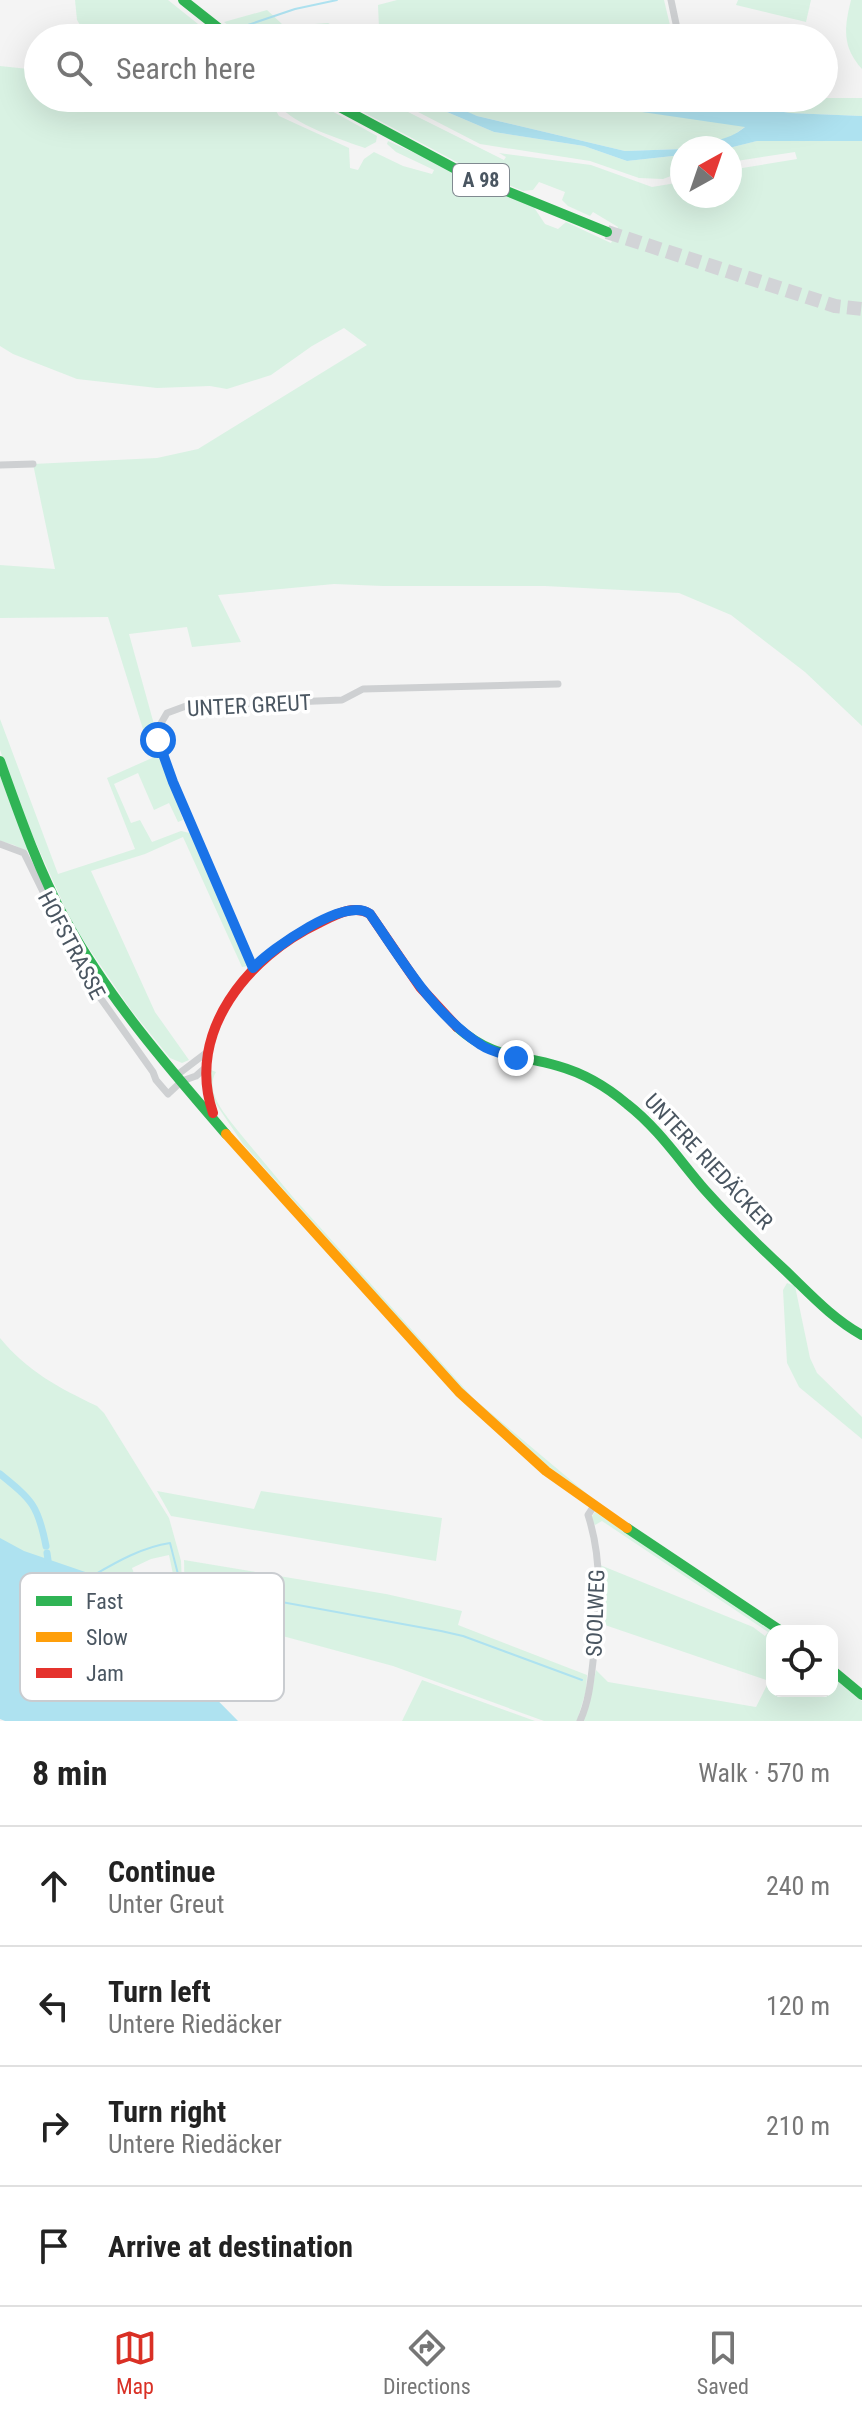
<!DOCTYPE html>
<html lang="en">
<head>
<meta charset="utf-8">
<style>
  :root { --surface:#fff; --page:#f2f2f2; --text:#222; --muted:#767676; --line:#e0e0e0; --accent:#d93025 }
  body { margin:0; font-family:"Roboto Condensed",sans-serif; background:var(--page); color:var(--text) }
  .controls { position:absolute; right:24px; bottom:24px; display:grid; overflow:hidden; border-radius:16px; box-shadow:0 8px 32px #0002 }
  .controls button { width:72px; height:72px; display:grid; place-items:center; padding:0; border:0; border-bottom:2px solid var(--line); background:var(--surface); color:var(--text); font:40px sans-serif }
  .compass { position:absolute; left:670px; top:136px; width:72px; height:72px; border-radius:50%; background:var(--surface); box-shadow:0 8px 32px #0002; rotate:40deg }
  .stop { position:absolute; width:24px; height:24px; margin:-18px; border:6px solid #1a73e8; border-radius:50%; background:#fff }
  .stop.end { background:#1a73e8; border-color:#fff; box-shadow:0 2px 8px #0008 }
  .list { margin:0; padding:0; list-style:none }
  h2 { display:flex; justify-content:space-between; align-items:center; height:104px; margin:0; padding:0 32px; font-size:34px }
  h2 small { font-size:26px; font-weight:400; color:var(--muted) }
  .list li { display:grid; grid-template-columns:52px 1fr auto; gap:24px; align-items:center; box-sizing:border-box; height:120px; padding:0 32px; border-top:2px solid var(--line) }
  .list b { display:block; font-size:30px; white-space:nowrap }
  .list p { margin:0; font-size:26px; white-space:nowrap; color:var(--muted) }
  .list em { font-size:26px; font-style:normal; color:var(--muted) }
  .icon { flex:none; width:44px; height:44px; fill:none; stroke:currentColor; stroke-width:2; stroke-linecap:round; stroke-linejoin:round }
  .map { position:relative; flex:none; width:862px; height:1721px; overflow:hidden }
  .search { position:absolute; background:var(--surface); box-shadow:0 8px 32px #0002; left:24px; right:24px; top:24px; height:88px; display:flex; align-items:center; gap:20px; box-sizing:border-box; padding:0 28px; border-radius:44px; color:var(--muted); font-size:30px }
  .sheet { height:584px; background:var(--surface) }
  nav { display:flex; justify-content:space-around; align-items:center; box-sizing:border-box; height:112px; border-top:2px solid var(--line); background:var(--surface); font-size:22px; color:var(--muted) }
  nav a { display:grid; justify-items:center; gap:4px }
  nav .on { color:var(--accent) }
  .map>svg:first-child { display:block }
</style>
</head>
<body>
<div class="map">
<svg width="862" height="1721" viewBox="0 0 862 1721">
  <rect width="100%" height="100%" fill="#f4f4f4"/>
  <g fill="#d9f2e3">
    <path d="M 75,0 L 168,0 L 198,24 L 136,36 L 88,38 L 77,20 Z"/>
    <path d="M 397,0 L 664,0 L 673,38 L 446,38 L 379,28 L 378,5 Z"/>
    <path d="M 738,0 L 811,0 L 806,22 L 736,5 Z"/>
    <path d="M 851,0 L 862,0 L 862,69 C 842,47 844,28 851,0 Z"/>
    <path d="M 267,10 L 282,24 L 288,26 L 328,23 L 343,31 L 344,28 L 339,24 L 341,24 L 401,38 L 321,38 L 248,31 L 238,24 L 229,26 L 224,22 Z"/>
    <path d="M 0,66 L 38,70 L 38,98 L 275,98 L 273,106 L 279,116 L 349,148 L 350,168 L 358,170 L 364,159 L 374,152 L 403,166 L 432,174 L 434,170 L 396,152 L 387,144 L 388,141 L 533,206 L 545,224 L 558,229 L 566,222 L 611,243 L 618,227 L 593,212 L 590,216 L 568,206 L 562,200 L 565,192 L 539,182 L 533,190 L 523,191 L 468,168 L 337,98 L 380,98 L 504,160 L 506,157 L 499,153 L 591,165 L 652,187 L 682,182 L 682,196 L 730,196 L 730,170 L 797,159 L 795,152 L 730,162 L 729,148 L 757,141 L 862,141 L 862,726 L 805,672 L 731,615 L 679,593 L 545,586 L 383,586 L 334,584 L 218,595 L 241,642 L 192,647 L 187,627 L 129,634 L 155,728 L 154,735 L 183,820 L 178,822 L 169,803 L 154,810 L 138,773 L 114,784 L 131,823 L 140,820 L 152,842 L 181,831 L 190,833 L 248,966 L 242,967 L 183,837 L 145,854 L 91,871 L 155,1012 L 189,1060 L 182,1063 L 170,1058 L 131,1010 L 73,925 L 26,821 L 0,750 L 0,719 L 58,874 L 135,849 L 107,778 L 152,758 L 108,617 L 0,618 L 0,565 L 55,569 L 33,464 L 157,458 L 198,449 L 367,345 L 344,328 L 312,346 L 271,375 L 227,389 L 210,386 L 157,388 L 77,379 L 13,354 L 0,346 Z"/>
    <path d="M 281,98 L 307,98 L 328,112 L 330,110 L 377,136 L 376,142 L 365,148 C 345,141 289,123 280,105 Z"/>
    <path d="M 391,98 L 411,98 L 418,103 L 447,112 L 494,132 L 584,146 L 627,161 L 682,155 L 682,172 L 663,179 L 639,178 L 590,161 L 480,144 Z"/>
    <path d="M 426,98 L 546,98 L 746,126 L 727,140 L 707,141 L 681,149 L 625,151 L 477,116 Z"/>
    <path d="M 695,98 L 862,98 L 862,116 L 790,113 Z"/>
    <path d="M 0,776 L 28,850 L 25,851 L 14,845 L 0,841 Z"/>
    <path d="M 211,1070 L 216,1072 C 204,1092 226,1115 238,1131 L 292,1196 L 473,1398 L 592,1498 L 523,1448 L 471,1400 L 243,1144 L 212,1098 L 209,1072 Z"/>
    <path d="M 787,1283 L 795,1286 L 810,1358 L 817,1373 L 862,1417 L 862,1439 L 799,1387 L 787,1363 L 783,1290 Z"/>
    <path d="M 0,1338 C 27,1371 59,1388 97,1406 L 104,1413 L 169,1518 L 181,1561 L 183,1606 L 181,1612 L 169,1555 L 151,1559 L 132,1568 L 153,1626 L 136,1604 L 111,1582 L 108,1575 L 104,1582 L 0,1602 Z"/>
    <path d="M 157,1491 L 254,1509 L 261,1491 L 442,1518 L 436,1561 L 171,1516 Z"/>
    <path d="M 595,1512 L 774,1631 L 772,1631 L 772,1691 L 832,1691 L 832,1676 L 862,1701 L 862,1721 L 583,1721 L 590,1700 L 596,1670 L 608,1682 L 756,1707 L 769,1681 L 602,1624 L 600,1565 L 753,1627 L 765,1636 L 768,1632 L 602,1521 L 595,1525 L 591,1518 Z"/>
    <path d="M 184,1560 L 386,1594 L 462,1611 L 458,1625 L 587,1675 L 586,1691 L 577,1721 L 544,1721 L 393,1666 L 202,1614 C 181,1604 185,1581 184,1560 Z"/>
    <path d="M 422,1680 L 535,1721 L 402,1721 Z"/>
  </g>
  <g fill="#aee2f0">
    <path d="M 411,98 L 443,101 L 477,116 L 625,151 L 682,149 L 682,155 L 627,161 L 584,146 L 494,132 L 447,112 L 418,103 Z"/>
    <path d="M 546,98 L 695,98 L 790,113 L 862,116 L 862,141 L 757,141 L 729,148 L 685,148 C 709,140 725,143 745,127 Z"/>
    <path d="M 0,1538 L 24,1551 L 94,1575 L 238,1721 L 5,1721 L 0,1719 Z"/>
  </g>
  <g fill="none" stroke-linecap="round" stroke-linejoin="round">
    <g stroke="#aee2f0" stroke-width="2">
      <path d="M 242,27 L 295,9 L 337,0"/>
      <path d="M 94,1575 C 118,1561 143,1547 170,1543 L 179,1578"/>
      <path d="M 188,1585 L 441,1631 L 463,1636 L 582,1680"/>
    </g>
    <g stroke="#aee2f0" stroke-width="7">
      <path d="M 0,1474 C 32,1500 38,1505 46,1546"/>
      <path d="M 47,1553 L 48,1560"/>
    </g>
    <path stroke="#d2d4d7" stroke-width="14" stroke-dasharray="14 7" stroke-linecap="butt" d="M 607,232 L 835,306 L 862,309"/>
    <g stroke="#ced0d2" stroke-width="7">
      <path d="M 671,0 L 679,38"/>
      <path d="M 0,465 L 33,464"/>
      <path d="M 0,844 L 24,853 L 84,975 L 153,1072 L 156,1080 L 168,1094 L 182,1081 L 196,1076 L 204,1069"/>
      <path d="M 253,968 L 173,782 L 158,740 L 160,725 L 167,713 L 186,706 L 342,700 L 363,689 L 558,684"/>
      <path d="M 177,1075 L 206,1053"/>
      <path d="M 580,1721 C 590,1699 591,1677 594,1653 C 599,1606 603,1561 588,1515 L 594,1506"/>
    </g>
    <g stroke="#30b455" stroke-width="10">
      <path d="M 183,0 L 231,38"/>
      <path d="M 323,98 L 465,174 L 607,232"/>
      <path d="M 0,761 C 19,814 38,869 65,919 C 108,998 168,1067 226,1134"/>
      <path d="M 457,1027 C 492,1058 516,1054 558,1066 C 583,1073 607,1087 627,1104 C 658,1128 680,1161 705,1190 C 731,1219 759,1246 787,1272 C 811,1295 833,1319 862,1335"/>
      <path d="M 627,1528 L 781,1631"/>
      <path d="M 832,1670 L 862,1695"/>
    </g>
    <path stroke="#ff9f0a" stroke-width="10" d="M 226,1134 L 459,1392 L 546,1471 L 627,1528"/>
    <path stroke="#e5322d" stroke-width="10" d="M 213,1113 C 185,1032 249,956 319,923 C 335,915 353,904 370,914 L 420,987 L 457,1027"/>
  </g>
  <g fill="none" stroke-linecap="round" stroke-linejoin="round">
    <path stroke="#1a73e8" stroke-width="10" d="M 158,740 L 173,782 L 253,968 C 271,949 346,895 370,914 C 402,960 433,1014 481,1045 C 491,1052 505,1054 516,1058"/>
  </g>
  <g text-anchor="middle" stroke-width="7" stroke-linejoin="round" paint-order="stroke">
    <rect fill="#fff" stroke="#808990" stroke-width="2" x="453" y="164" width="56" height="32" rx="6"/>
    <g font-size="20" font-weight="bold" fill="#4a5661">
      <text x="481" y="187">A 98</text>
    </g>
    <g font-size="22" fill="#4a5661" stroke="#fff">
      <text transform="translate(249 705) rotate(-3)" y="8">UNTER GREUT</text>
      <text transform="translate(72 945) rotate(62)" y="8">HOFSTRASSE</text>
      <text transform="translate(709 1161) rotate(47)" y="8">UNTERE RIEDÄCKER</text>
      <text transform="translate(595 1613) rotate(-88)" y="8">SOOLWEG</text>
    </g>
  </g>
  <rect x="20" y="1573" width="264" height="128" rx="12" fill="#fff" stroke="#c9ccd0" stroke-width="2"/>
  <rect x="36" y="1596" width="36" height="10" fill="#30b455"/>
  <rect x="36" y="1632" width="36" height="10" fill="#ff9f0a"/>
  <rect x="36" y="1668" width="36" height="10" fill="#e5322d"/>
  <g font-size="22" fill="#4a5661">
    <text x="86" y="1609">Fast</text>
    <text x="86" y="1645">Slow</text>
    <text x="86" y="1681">Jam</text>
  </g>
</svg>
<div class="controls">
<button><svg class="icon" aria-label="locate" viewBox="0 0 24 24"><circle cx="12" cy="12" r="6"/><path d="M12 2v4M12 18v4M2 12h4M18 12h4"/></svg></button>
</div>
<svg class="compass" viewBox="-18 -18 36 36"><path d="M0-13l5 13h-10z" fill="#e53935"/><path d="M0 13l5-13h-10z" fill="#767676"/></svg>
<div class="stop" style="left:158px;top:740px"></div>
<div class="stop end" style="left:516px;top:1058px"></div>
<div class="search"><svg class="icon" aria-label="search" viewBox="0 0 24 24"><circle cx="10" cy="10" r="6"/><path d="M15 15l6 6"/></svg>Search here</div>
</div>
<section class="sheet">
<h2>8 min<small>Walk · 570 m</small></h2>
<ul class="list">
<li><svg class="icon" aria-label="ahead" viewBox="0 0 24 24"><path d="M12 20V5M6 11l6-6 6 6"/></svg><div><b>Continue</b><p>Unter Greut</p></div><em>240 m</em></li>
<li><svg class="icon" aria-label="left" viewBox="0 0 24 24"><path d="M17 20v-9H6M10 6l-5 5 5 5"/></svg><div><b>Turn left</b><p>Untere Riedäcker</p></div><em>120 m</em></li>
<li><svg class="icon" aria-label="right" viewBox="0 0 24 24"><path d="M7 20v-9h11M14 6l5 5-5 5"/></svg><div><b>Turn right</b><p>Untere Riedäcker</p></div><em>210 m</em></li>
<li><svg class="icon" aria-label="arrive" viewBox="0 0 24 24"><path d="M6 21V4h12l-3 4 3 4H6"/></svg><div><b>Arrive at destination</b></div></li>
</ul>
</section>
<nav>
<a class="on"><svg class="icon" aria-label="map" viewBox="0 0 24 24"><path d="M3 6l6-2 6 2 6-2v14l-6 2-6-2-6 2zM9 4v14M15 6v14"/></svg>Map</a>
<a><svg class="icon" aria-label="directions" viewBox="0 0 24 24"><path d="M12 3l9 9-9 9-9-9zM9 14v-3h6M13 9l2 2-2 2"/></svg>Directions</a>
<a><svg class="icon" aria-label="saved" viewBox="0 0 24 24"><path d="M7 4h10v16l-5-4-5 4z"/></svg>Saved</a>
</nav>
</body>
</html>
